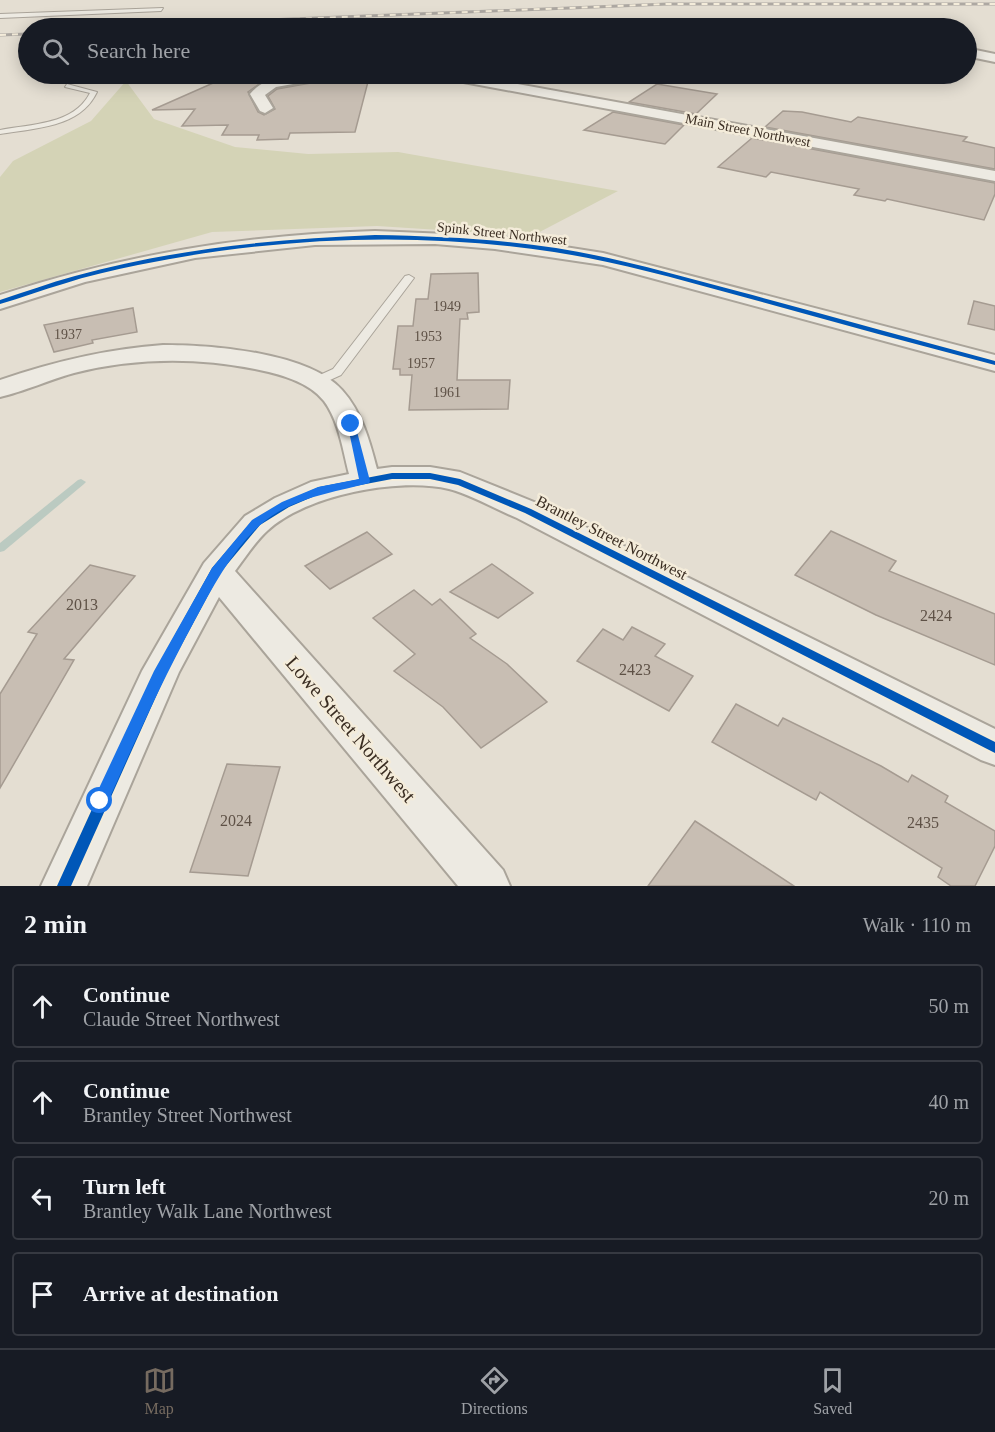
<!DOCTYPE html>
<html lang="en">
<head>
<meta charset="utf-8">
<style>
  :root { --surface:#171b24; --page:#20242c; --text:#f1f3f6; --muted:#9ea1a6; --line:#363941; --accent:#766b60 }
  body { margin:0; font-family:Georgia,serif; background:var(--page); color:var(--text) }
  .stop { position:absolute; width:18px; height:18px; margin:-14px; border:4px solid #1a73e8; border-radius:50%; background:#fff }
  .stop.end { background:#1a73e8; border-color:#fff; box-shadow:0 2px 6px #0008 }
  .list { margin:0; padding:0; list-style:none }
  h2 { display:flex; justify-content:space-between; align-items:center; height:78px; margin:0; padding:0 24px; font-size:26px }
  h2 small { font-size:20px; font-weight:400; color:var(--muted) }
  .list li { display:grid; grid-template-columns:39px 1fr auto; gap:18px; align-items:center; box-sizing:border-box; height:84px; margin:0 12px 12px; padding:0 12px; border:2px solid var(--line); border-radius:6px }
  .list b { display:block; font-size:22px; white-space:nowrap }
  .list p { margin:0; font-size:20px; white-space:nowrap; color:var(--muted) }
  .list em { font-size:20px; font-style:normal; color:var(--muted) }
  .icon { flex:none; width:33px; height:33px; fill:none; stroke:currentColor; stroke-width:2; stroke-linecap:round; stroke-linejoin:round }
  .map { position:relative; flex:none; width:995px; height:886px; overflow:hidden }
  .search { position:absolute; background:var(--surface); box-shadow:0 3px 15px #0003; left:18px; right:18px; top:18px; height:66px; display:flex; align-items:center; gap:15px; box-sizing:border-box; padding:0 21px; border-radius:33px; color:var(--muted); font-size:22px }
  .sheet { height:462px; background:var(--surface) }
  nav { display:flex; justify-content:space-around; align-items:center; box-sizing:border-box; height:84px; border-top:2px solid var(--line); background:var(--surface); font-size:16px; color:var(--muted) }
  nav a { display:grid; justify-items:center; gap:3px }
  nav .on { color:var(--accent) }
  .map>svg:first-child { display:block }
</style>
</head>
<body>
<div class="map">
<svg width="995" height="886" viewBox="0 0 995 886">
  <rect width="100%" height="100%" fill="#e4ded2"/>
  <path fill="#d4d3b6" d="M 126,81 L 154,119 L 235,147 L 308,154 L 398,152 L 618,191 L 532,236 L 377,226 L 212,232 L 0,292 L 0,177 L 13,161 L 91,121 Z"/>
  <g fill="none" stroke-linecap="round" stroke-linejoin="round">
    <path fill="#bbcac1" fill-rule="evenodd" d="M 81,479 L 86,482 L 84,484 L 4,551 L 0,552 L 0,543 L 78,480 Z"/>
  </g>
  <g fill="#c8beb3" stroke="#a59b91" stroke-width="1.5">
    <path d="M 239,74 L 291,74 L 267,79 L 248,92 L 258,112 L 264,115 L 275,109 L 268,96 L 277,89 L 327,80 L 336,74 L 370,74 L 355,132 L 290,133 L 288,139 L 257,140 L 259,135 L 222,135 L 228,125 L 182,126 L 195,109 L 152,110 L 229,76 Z"/>
    <path d="M 657,84 L 717,94 L 696,114 L 629,102 Z"/>
    <path d="M 783,111 L 802,112 L 851,122 L 858,117 L 967,137 L 963,141 L 995,148 L 995,169 L 765,127 Z"/>
    <path d="M 613,112 L 684,125 L 665,144 L 584,130 Z"/>
    <path d="M 752,138 L 995,183 L 995,194 L 984,220 L 887,199 L 885,201 L 854,195 L 859,189 L 771,172 L 766,177 L 718,167 Z"/>
    <path d="M 478,273 L 479,312 L 467,313 L 468,319 L 460,319 L 457,380 L 510,380 L 508,409 L 409,410 L 412,375 L 400,375 L 400,369 L 393,369 L 398,326 L 413,326 L 416,299 L 428,299 L 431,274 Z"/>
    <path d="M 974,301 L 995,306 L 995,330 L 968,324 Z"/>
    <path d="M 133,308 L 137,332 L 92,340 L 93,343 L 54,352 L 44,325 Z"/>
    <path d="M 831,531 L 896,561 L 889,571 L 995,614 L 995,665 L 876,615 L 795,575 Z"/>
    <path d="M 367,532 L 392,554 L 330,589 L 305,566 Z"/>
    <path d="M 492,564 L 533,593 L 498,618 L 450,592 Z"/>
    <path d="M 90,565 L 135,576 L 64,659 L 74,660 L 0,788 L 0,694 L 37,634 L 28,632 Z"/>
    <path d="M 414,590 L 432,605 L 440,599 L 476,634 L 470,638 L 507,664 L 547,702 L 481,748 L 443,707 L 394,671 L 415,654 L 373,618 Z"/>
    <path d="M 632,627 L 665,644 L 655,656 L 693,676 L 669,711 L 577,661 L 603,629 L 623,640 Z"/>
    <path d="M 736,704 L 778,726 L 783,718 L 881,766 L 908,782 L 912,775 L 948,796 L 945,802 L 995,831 L 995,846 L 975,886 L 951,886 L 938,877 L 942,868 L 820,792 L 816,800 L 712,742 Z"/>
    <path d="M 227,764 L 280,767 L 248,876 L 190,872 Z"/>
    <path d="M 695,821 L 794,886 L 648,886 Z"/>
  </g>
  <g fill="none" stroke-linecap="round" stroke-linejoin="round">
    <defs>
      <g id="lane">
        <path d="M 163,8 L 161,11 L 0,18 L 0,14 Z"/>
        <path d="M 67,84 L 97,92 C 80,128 35,128 0,134 L 0,130 C 31,124 74,125 90,93 L 65,87 Z"/>
        <path d="M 409,275 L 414,278 L 341,375 L 319,385 L 311,385 L 309,382 L 311,379 L 333,369 L 405,276 Z"/>
      </g>
      <g id="street">
        <path d="M 966,48 L 995,54 L 995,62 L 966,56 Z"/>
        <path d="M 304,74 L 334,74 L 327,78 L 276,87 L 265,95 L 273,108 L 265,113 L 260,111 L 250,94 C 264,77 284,77 304,74 Z"/>
        <path d="M 435,74 L 462,74 L 995,171 L 995,181 L 442,78 Z"/>
        <path d="M 375,231 L 495,236 L 603,253 L 995,355 L 995,371 L 603,265 L 495,249 L 435,244 L 315,245 L 195,258 L 85,282 L 0,309 L 0,295 C 127,254 242,235 375,231 Z"/>
        <path d="M 163,345 C 211,345 308,352 342,390 C 362,412 370,442 377,469 L 392,467 L 430,467 L 460,472 L 539,504 L 995,729 L 995,765 L 981,760 L 517,518 C 495,509 472,495 449,489 C 399,477 305,495 267,531 C 255,542 245,558 235,571 L 503,870 L 510,886 L 458,886 L 219,597 L 179,672 L 87,886 L 41,886 L 142,671 L 204,563 L 245,516 L 275,498 L 311,482 L 349,474 C 343,451 339,421 324,401 C 308,381 279,374 255,369 C 194,357 134,358 74,373 C 49,380 25,391 0,397 L 0,380 C 53,362 106,349 163,345 Z"/>
      </g>
    </defs>
    <use href="#lane" stroke="#aaa49a" stroke-width="2"/>
    <use href="#street" stroke="#aaa49a" stroke-width="4"/>
    <use href="#lane" fill="#edeae2" fill-rule="evenodd"/>
    <use href="#street" fill="#edeae2" fill-rule="evenodd"/>
    <defs>
      <g id="rail">
        <path d="M 66,28 L 668,4 L 995,4"/>
        <path d="M 0,35 L 28,34"/>
      </g>
    </defs>
    <use href="#rail" stroke="#ada8a2" stroke-width="3"/>
    <use href="#rail" stroke="#f4ecda" stroke-width="2" stroke-dasharray="6" stroke-linecap="butt"/>
    <defs>
      <g id="cycleway">
        <path d="M 375,235 C 436,236 496,239 556,248 C 619,258 680,276 741,292 C 826,315 910,338 995,361 L 995,365 C 906,342 817,317 729,293 C 671,277 613,261 554,252 C 416,231 275,237 138,265 C 113,270 87,276 63,284 C 42,290 21,298 0,304 L 0,300 C 25,292 49,283 75,276 C 173,249 273,239 375,235 Z"/>
        <path d="M 392,473 L 430,473 L 460,479 L 531,509 L 995,742 L 995,753 L 525,513 L 458,485 L 430,479 L 392,479 L 324,492 L 289,507 L 260,525 L 220,573 L 167,672 L 71,886 L 57,886 L 155,671 L 212,568 L 252,521 L 283,503 L 319,487 Z"/>
      </g>
    </defs>
    <use href="#cycleway" stroke="#f4ecda" stroke-width="4"/>
    <use href="#cycleway" fill="#0057b8" fill-rule="evenodd"/>
  </g>
  <path fill="#1a73e8" d="M 347,422 L 355,424 L 370,481 L 369,483 C 332,493 289,498 259,526 C 231,552 213,587 195,620 C 162,681 134,743 106,806 L 100,808 L 95,806 L 93,801 L 154,671 L 212,568 L 252,520 L 282,502 L 318,487 L 359,479 Z"/>
  <g text-anchor="middle" stroke-width="5" stroke-linejoin="round" paint-order="stroke">
    <g font-size="14" fill="#3a2d22" stroke="#f4ecda">
      <text transform="translate(748 130) rotate(11)" y="5">Main Street Northwest</text>
      <text transform="translate(502 233) rotate(6)" y="5">Spink Street Northwest</text>
    </g>
    <g font-size="14" fill="#5e5146">
      <text x="447" y="311">1949</text>
      <text x="68" y="339">1937</text>
      <text x="428" y="341">1953</text>
      <text x="421" y="368">1957</text>
      <text x="447" y="397">1961</text>
    </g>
    <g font-size="16" fill="#3a2d22" stroke="#f4ecda">
      <text transform="translate(612 537) rotate(27)" y="6">Brantley Street Northwest</text>
    </g>
    <g font-size="16" fill="#5e5146">
      <text x="82" y="610">2013</text>
      <text x="936" y="621">2424</text>
      <text x="635" y="675">2423</text>
      <text x="236" y="826">2024</text>
      <text x="923" y="828">2435</text>
    </g>
    <g font-size="20" fill="#3a2d22" stroke="#f4ecda">
      <text transform="translate(351 729) rotate(49)" y="7">Lowe Street Northwest</text>
    </g>
  </g>
</svg>
<div class="stop" style="left:100px;top:801px"></div>
<div class="stop end" style="left:351px;top:424px"></div>
<div class="search"><svg class="icon" aria-label="search" viewBox="0 0 24 24"><circle cx="10" cy="10" r="6"/><path d="M15 15l6 6"/></svg>Search here</div>
</div>
<section class="sheet">
<h2>2 min<small>Walk · 110 m</small></h2>
<ul class="list">
<li><svg class="icon" aria-label="ahead" viewBox="0 0 24 24"><path d="M12 20V5M6 11l6-6 6 6"/></svg><div><b>Continue</b><p>Claude Street Northwest</p></div><em>50 m</em></li>
<li><svg class="icon" aria-label="ahead" viewBox="0 0 24 24"><path d="M12 20V5M6 11l6-6 6 6"/></svg><div><b>Continue</b><p>Brantley Street Northwest</p></div><em>40 m</em></li>
<li><svg class="icon" aria-label="left" viewBox="0 0 24 24"><path d="M17 20v-9H6M10 6l-5 5 5 5"/></svg><div><b>Turn left</b><p>Brantley Walk Lane Northwest</p></div><em>20 m</em></li>
<li><svg class="icon" aria-label="arrive" viewBox="0 0 24 24"><path d="M6 21V4h12l-3 4 3 4H6"/></svg><div><b>Arrive at destination</b></div></li>
</ul>
</section>
<nav>
<a class="on"><svg class="icon" aria-label="map" viewBox="0 0 24 24"><path d="M3 6l6-2 6 2 6-2v14l-6 2-6-2-6 2zM9 4v14M15 6v14"/></svg>Map</a>
<a><svg class="icon" aria-label="directions" viewBox="0 0 24 24"><path d="M12 3l9 9-9 9-9-9zM9 14v-3h6M13 9l2 2-2 2"/></svg>Directions</a>
<a><svg class="icon" aria-label="saved" viewBox="0 0 24 24"><path d="M7 4h10v16l-5-4-5 4z"/></svg>Saved</a>
</nav>
</body>
</html>
